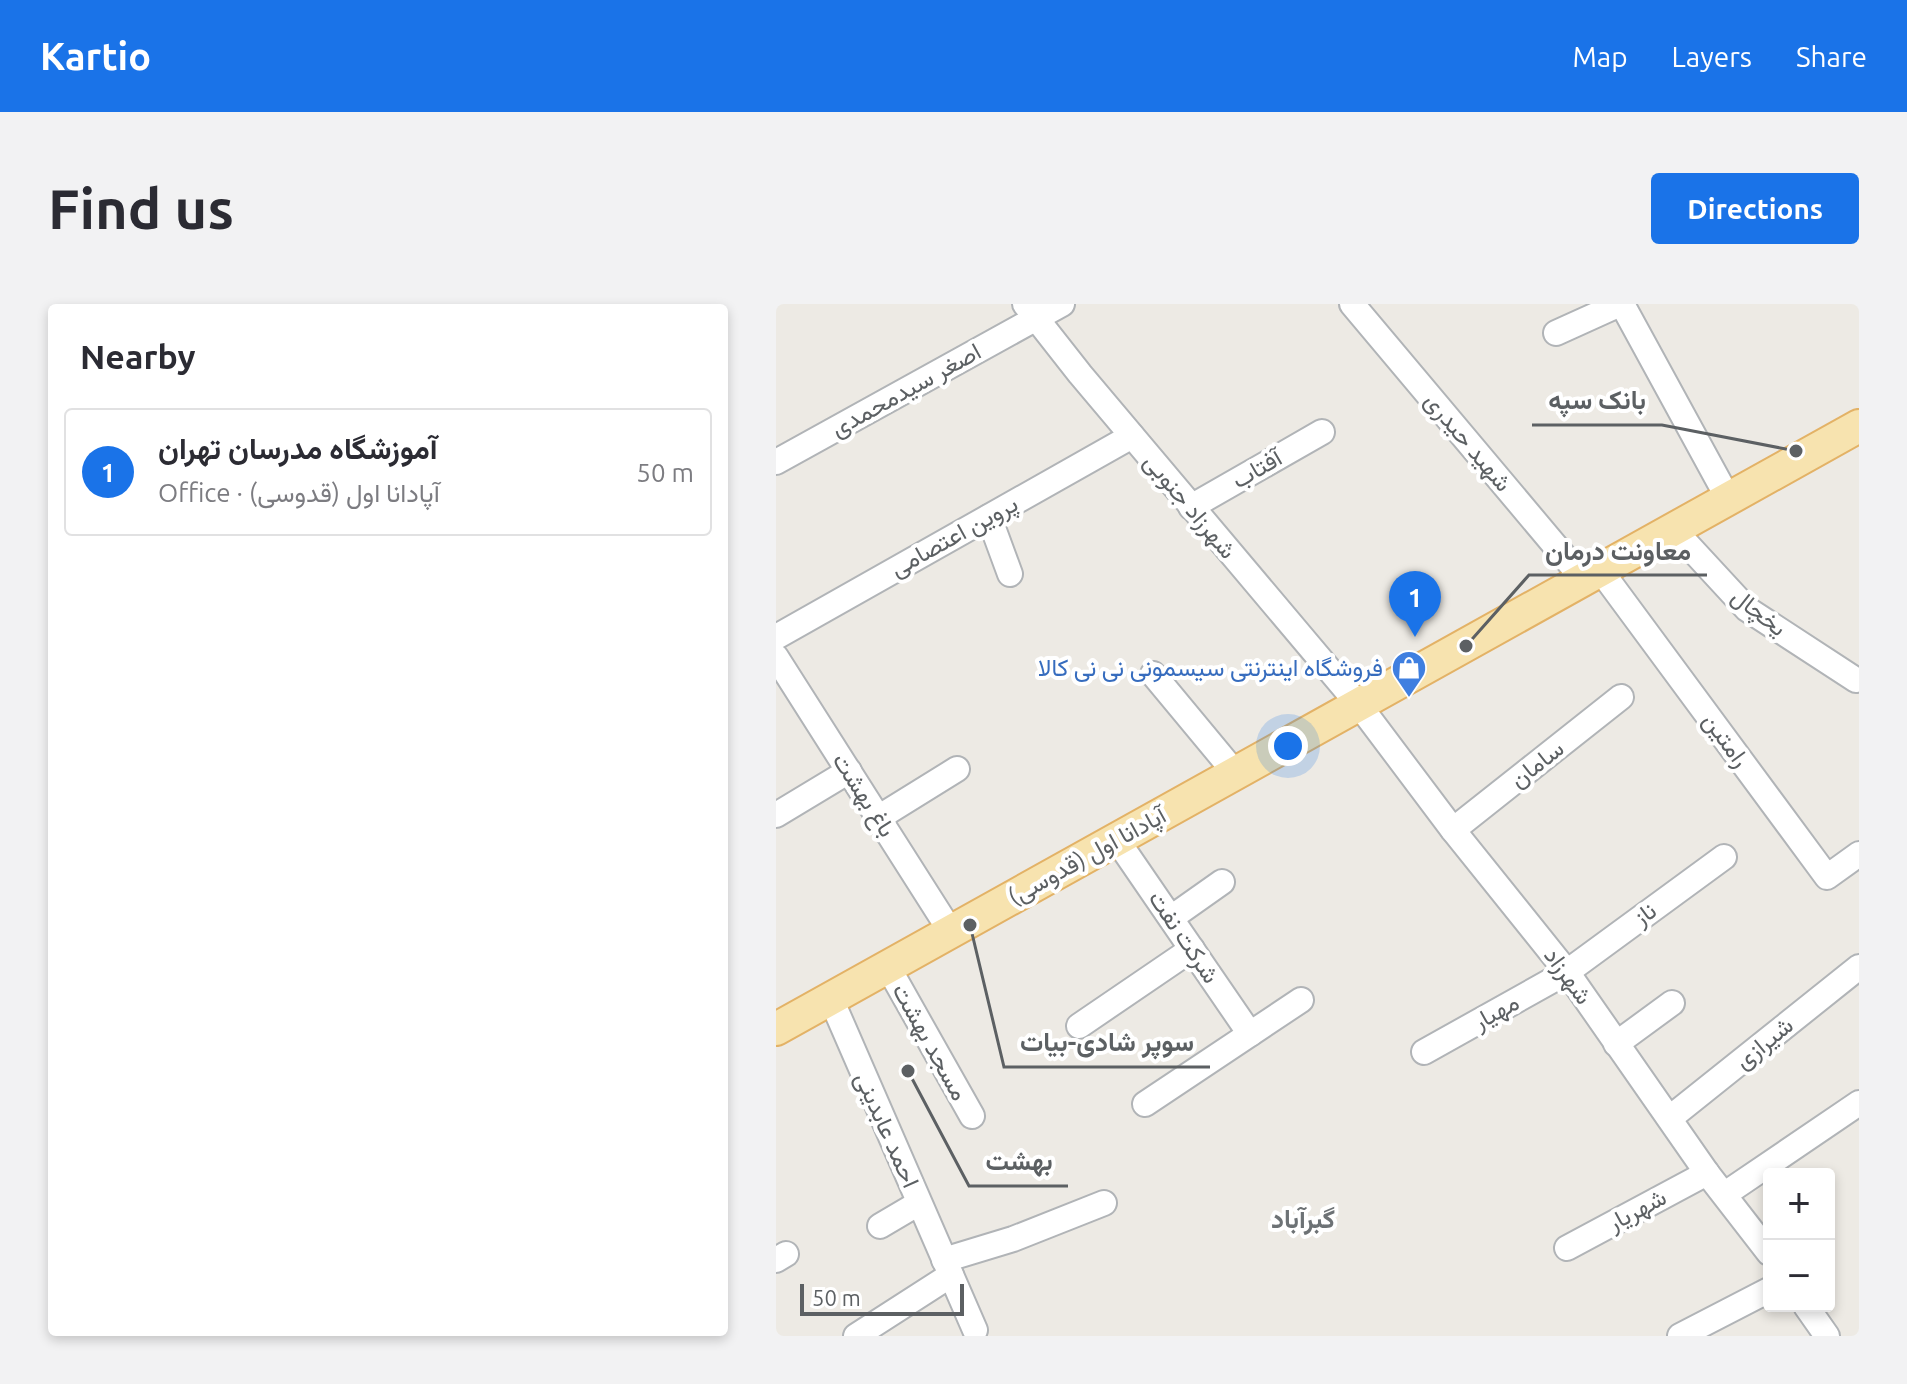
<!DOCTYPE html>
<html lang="en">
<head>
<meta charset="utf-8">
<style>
  :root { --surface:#fff; --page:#f2f2f3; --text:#2b2b33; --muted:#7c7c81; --line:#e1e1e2; --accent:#1a73e8 }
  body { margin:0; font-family:Ubuntu,Vazirmatn,sans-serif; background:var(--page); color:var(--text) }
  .controls { position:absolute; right:24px; bottom:24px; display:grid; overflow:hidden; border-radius:8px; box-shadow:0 4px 12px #0003 }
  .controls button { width:72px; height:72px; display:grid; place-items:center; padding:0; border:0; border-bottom:2px solid var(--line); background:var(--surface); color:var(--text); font:40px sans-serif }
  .scale { position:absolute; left:24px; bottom:20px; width:164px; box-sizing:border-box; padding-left:8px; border:4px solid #5c6063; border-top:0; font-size:22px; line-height:28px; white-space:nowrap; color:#5c6063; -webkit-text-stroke:6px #fff; paint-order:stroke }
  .you { position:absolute; left:512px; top:442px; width:28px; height:28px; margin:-20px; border:6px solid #fff; border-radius:50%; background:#1a73e8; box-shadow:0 0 0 12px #1a73e833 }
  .badge { display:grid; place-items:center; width:52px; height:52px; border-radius:50%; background:var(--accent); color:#fff; font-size:26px; font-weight:700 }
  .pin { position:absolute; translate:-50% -66px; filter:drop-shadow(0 2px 4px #0008) }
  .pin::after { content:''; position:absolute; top:42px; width:28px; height:24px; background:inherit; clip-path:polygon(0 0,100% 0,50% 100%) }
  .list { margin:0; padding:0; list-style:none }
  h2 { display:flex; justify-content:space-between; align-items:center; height:104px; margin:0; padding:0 32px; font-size:34px }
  h2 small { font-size:26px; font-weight:400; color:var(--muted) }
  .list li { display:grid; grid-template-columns:52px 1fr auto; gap:24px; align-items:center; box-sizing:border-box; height:128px; margin:0 16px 16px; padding:0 16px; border:2px solid var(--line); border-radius:8px }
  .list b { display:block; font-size:30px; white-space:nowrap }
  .list p { margin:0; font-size:26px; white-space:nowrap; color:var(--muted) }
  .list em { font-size:26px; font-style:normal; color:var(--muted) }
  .map { position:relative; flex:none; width:1083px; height:1032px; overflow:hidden; border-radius:8px }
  header { display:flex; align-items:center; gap:48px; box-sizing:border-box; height:112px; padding:0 40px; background:var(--accent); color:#fff }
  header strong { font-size:38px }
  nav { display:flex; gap:44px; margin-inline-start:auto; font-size:28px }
  .intro { display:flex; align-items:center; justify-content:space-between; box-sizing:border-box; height:192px; padding:0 48px }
  h1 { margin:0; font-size:56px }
  .button { padding:20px 36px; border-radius:8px; background:var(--accent); color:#fff; font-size:28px; font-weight:700 }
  main { display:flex; gap:48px; padding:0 48px }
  aside { flex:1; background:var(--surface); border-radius:8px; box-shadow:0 4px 12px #0003 }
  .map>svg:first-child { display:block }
</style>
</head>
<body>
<header>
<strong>Kartio</strong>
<nav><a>Map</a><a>Layers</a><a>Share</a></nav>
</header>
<div class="intro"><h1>Find us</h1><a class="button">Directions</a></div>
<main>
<aside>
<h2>Nearby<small></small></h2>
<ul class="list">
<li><span class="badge">1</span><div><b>آموزشگاه مدرسان تهران</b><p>Office · آپادانا اول (قدوسی)</p></div><em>50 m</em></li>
</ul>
</aside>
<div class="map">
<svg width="1083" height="1032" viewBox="0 0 1083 1032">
  <rect width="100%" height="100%" fill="#edeae4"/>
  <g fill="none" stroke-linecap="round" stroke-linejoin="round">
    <defs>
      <g id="minor">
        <path d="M 249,0 L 304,70 L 583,401 L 677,526 L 791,668 L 931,869 L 993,949"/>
        <path d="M 576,0 L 808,276"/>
        <path d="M 846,0 L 953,196"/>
        <path d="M 780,29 L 844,0"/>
        <path d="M 0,158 L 286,0"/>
        <path d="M 415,203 L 546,128"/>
        <path d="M 213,213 L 234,270"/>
        <path d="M 898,226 L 971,305 L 1080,376"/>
        <path d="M 825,267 L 1051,573 L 1083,550"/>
        <path d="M 0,333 L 356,132"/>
        <path d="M 0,353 L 175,628"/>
        <path d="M 377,370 L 460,470"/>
        <path d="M 0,511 L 73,467"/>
        <path d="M 102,514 L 181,465"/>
        <path d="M 677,526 L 845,393"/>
        <path d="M 341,536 L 474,730"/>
        <path d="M 395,614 L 446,578"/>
        <path d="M 112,663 L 196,812"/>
        <path d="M 55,695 L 199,1026"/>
        <path d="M 303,722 L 416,645"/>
        <path d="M 840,740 L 896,699"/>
        <path d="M 648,748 L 791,668 L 948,553"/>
        <path d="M 369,800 L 525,696"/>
        <path d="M 894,814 L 1083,663"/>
        <path d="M 949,890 L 1083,799"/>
        <path d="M 104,922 L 143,899"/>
        <path d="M 791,944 L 931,869"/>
        <path d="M 0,956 L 10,950"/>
        <path d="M 168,956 L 237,935 L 328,899"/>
        <path d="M 1030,1002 L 1051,1032"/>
        <path d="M 80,1032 L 175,971"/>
        <path d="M 904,1032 L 993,986"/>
      </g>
      <path id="major" d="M 0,725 L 1083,122"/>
    </defs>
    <use href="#minor" stroke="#b1b4b7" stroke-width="28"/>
    <use href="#major" stroke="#e3b266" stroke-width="36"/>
    <use href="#minor" stroke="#fff" stroke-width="24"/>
    <use href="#major" stroke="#f7e3af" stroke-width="32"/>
  </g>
  <defs>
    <symbol id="shop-pin" viewBox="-11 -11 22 30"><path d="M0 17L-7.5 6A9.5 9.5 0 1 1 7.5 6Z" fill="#3f7fe0" stroke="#fff"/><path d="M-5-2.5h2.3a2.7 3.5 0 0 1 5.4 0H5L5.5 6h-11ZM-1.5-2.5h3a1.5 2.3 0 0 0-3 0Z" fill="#fff"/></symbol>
  </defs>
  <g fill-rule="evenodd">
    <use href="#shop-pin" x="613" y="344" width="40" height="54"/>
  </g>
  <g text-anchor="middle" stroke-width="8" stroke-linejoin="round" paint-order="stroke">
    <g font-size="24" fill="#5c6063" stroke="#fff">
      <text transform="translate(130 86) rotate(-29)" y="8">اصغر سیدمحمدی</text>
      <text transform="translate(692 138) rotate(50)" y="8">شهید حیدری</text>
      <text transform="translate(481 165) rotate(-30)" y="8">آفتاب</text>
      <text transform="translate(414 202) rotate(50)" y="8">شهرزاد جنوبی</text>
      <text transform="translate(178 232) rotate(-29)" y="8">پروین اعتصامی</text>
      <text transform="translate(983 308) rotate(38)" y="8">یخچال</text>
      <text transform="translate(950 436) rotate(54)" y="8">رامتین</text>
      <text transform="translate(761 460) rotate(-38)" y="8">سامان</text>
      <text transform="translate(88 491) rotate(57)" y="8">باغ بهشت</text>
      <text transform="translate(311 552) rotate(-29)" y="8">آپادانا اول (قدوسی)</text>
      <text transform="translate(869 610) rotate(-36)" y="8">ناز</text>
      <text transform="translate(408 633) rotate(56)" y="8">شرکت نفت</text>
      <text transform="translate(792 672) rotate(54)" y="8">شهرزاد</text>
      <text transform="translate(720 708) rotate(-29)" y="8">مهیار</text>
      <text transform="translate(154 738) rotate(61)" y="8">مسجد بهشت</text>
      <text transform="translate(988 739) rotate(-39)" y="8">شیرازی</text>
      <text transform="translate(111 826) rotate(66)" y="8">احمد عابدینی</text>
      <text transform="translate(861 906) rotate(-28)" y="8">شهریار</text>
    </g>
    <g font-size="24" fill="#366cbe" stroke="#fff" text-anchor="end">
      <text x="607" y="372">فروشگاه اینترنتی سیسمونی نی نی کالا</text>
    </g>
    <g font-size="26" font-weight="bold" fill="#6d7275" stroke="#fff">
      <text x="527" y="924">گبرآباد</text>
    </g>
  </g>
  <path fill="none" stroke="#5c6063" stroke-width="3" d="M1020 147L886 121H756M690 342L753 271H931M194 621L228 763H434M132 767L193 882H292"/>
  <g fill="#5c6063" stroke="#fff" stroke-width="3">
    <circle cx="1020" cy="147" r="8"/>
    <circle cx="690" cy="342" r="8"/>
    <circle cx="194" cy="621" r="8"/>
    <circle cx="132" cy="767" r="8"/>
  </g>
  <g font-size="26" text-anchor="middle" font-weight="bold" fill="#5c6063" stroke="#fff" stroke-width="8" stroke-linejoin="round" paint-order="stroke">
    <text x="821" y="105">بانک سپه</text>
    <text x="842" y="256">معاونت درمان</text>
    <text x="331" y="747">سوپر شادی-بیات</text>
    <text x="243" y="866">بهشت</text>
  </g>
</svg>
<div class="controls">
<button>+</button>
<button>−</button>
</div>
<div class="scale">50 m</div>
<div class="you"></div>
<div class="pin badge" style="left:639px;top:333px">1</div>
</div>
</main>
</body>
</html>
